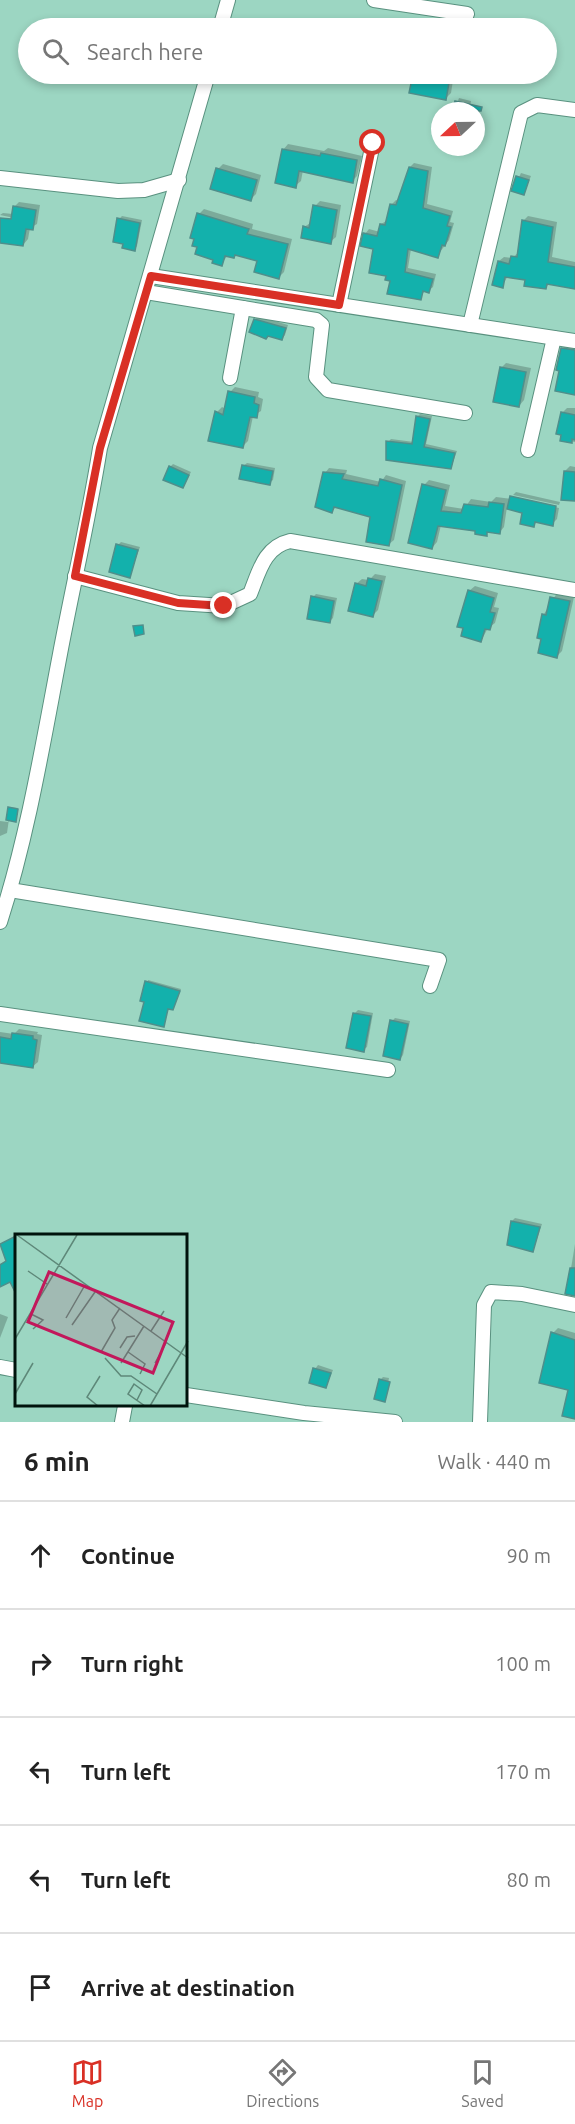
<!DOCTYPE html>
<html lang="en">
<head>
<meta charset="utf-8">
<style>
  :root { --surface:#fff; --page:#f2f2f2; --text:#222; --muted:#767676; --line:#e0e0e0; --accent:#d93025 }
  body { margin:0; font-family:Ubuntu,sans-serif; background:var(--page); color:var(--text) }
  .compass { position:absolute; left:431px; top:102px; width:54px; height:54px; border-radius:50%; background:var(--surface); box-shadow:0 3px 9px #0003; rotate:248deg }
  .stop { position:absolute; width:18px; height:18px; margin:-14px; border:4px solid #d93025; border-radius:50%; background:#fff }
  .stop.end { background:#d93025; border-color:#fff; box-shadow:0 2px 6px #0008 }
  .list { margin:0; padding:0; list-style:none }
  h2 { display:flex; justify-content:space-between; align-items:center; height:78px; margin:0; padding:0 24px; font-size:26px }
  h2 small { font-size:20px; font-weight:400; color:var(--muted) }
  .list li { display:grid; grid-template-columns:39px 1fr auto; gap:18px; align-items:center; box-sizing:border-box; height:108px; padding:0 24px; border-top:2px solid var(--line) }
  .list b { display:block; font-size:22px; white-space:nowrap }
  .list em { font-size:20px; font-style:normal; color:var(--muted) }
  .icon { flex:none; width:33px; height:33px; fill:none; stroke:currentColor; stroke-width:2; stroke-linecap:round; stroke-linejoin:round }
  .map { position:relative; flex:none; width:575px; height:1422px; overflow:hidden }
  .search { position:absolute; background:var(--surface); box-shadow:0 3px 9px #0003; left:18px; right:18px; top:18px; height:66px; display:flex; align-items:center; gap:15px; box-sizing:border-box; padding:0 21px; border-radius:33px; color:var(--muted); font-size:22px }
  .sheet { height:618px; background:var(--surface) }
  nav { display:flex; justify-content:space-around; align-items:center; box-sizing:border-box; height:84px; border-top:2px solid var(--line); background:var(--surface); font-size:16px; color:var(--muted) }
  nav a { display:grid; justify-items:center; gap:3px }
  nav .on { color:var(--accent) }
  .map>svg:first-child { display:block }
</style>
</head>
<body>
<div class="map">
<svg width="575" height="1422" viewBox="0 0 575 1422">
  <rect width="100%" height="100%" fill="#9cd6c2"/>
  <g fill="#0003">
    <path d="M 510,23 L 521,26 L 521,28 L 497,28 L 500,26 L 506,27 Z"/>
    <path d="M 249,74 L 261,74 L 258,78 Z"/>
    <path d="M 414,74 L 454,74 L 451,93 L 446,98 L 411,92 Z"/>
    <path d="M 459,98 L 471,101 L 469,111 L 454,111 Z"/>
    <path d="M 288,144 L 324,151 L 328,148 L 362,156 L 357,176 L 352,181 L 303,170 L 301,181 L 295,186 L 283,150 Z"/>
    <path d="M 414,163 L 432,167 L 427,204 L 453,211 L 450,222 L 454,223 L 449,240 L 437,256 L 411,249 L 408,268 L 436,274 L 433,287 L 428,291 L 425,290 L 420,298 L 388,275 L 365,234 L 369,229 L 380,232 L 381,224 L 388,220 L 391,205 L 396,200 L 399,201 L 410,167 Z"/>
    <path d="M 223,164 L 261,175 L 256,194 L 251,199 L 218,169 Z"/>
    <path d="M 521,173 L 531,176 L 524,193 L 513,190 Z"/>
    <path d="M 320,201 L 341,205 L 336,237 L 330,242 L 304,227 L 312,222 L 315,206 Z"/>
    <path d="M 19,202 L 40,205 L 37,224 L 30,228 L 28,239 L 23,245 L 0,241 L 0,219 L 19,219 L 0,215 L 3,213 L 13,214 L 14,207 Z"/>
    <path d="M 204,209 L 253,224 L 252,229 L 292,239 L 284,272 L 279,277 L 259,260 L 236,254 L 228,255 L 221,264 L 198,246 L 199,214 Z"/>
    <path d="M 122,216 L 142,220 L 137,246 L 134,250 L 124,243 L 119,219 Z"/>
    <path d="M 528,216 L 557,222 L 552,257 L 575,262 L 575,288 L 550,283 L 545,288 L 526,279 L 508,276 L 502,286 L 499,261 L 504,257 L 512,258 L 519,252 L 523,221 Z"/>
    <path d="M 258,316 L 288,325 L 285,335 L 282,339 L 255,320 Z"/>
    <path d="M 566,345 L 575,347 L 575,393 L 562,349 Z"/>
    <path d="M 506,363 L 531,368 L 524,400 L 519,406 L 501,368 Z"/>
    <path d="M 235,387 L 259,392 L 258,397 L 263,399 L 261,411 L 253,416 L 248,441 L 243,446 L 217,412 L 222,407 L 226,409 L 230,392 Z"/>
    <path d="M 567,408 L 575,408 L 575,442 L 562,440 L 562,413 Z"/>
    <path d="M 420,414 L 432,416 L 426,444 L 457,451 L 451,468 L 388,442 L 391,439 L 414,442 L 417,417 Z"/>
    <path d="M 247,463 L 275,468 L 273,480 L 269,483 L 243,466 Z"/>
    <path d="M 173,464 L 191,472 L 183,487 L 170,467 Z"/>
    <path d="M 570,466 L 575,467 L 575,499 L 565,471 Z"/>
    <path d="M 329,468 L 347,470 L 346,474 L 381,482 L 386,475 L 406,481 L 394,540 L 389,544 L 372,516 L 337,506 L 332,511 L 325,473 Z"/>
    <path d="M 429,480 L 450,485 L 445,506 L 464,509 L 471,499 L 491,502 L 496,497 L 511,499 L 512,496 L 512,498 L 559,508 L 557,519 L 552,524 L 538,521 L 534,525 L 524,512 L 507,507 L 504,527 L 499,533 L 489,531 L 486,534 L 477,530 L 441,525 L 437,542 L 432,548 L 424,485 Z"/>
    <path d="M 516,492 L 560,502 L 559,505 L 513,495 Z"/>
    <path d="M 121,542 L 140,547 L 129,577 L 118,545 Z"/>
    <path d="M 375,574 L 386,576 L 378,610 L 373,615 L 356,584 L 362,579 L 369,580 Z"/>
    <path d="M 475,586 L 498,593 L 494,607 L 499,608 L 495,623 L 488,628 L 481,641 L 469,591 Z"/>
    <path d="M 557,593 L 574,597 L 562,651 L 557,656 L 543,637 L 539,637 L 544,614 Z"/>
    <path d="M 316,594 L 337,598 L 333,618 L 330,621 L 313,597 Z"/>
    <path d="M 11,807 L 18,808 L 16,819 L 9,819 L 7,833 L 0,836 L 0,821 L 8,822 Z"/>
    <path d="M 148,980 L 181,989 L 174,1007 L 169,1008 L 163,1025 L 146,1001 Z"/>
    <path d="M 358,1010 L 373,1013 L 367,1047 L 363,1050 L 355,1013 Z"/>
    <path d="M 395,1018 L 410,1021 L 403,1055 L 400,1059 L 392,1021 Z"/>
    <path d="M 19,1029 L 38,1032 L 37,1034 L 42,1035 L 38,1062 L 32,1067 L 0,1061 L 0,1032 L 14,1034 Z"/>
    <path d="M 515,1218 L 542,1224 L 533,1251 L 512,1221 Z"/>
    <path d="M 23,1233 L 24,1236 L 16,1236 L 15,1288 L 10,1280 L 0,1278 L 0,1264 L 8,1260 L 1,1245 L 4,1242 Z"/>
    <path d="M 575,1244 L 575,1295 L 567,1293 Z"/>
    <path d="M 0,1314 L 8,1317 L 0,1338 Z"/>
    <path d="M 558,1328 L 575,1333 L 575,1417 L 553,1333 Z"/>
    <path d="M 318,1365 L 333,1370 L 326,1387 L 315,1369 Z"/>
    <path d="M 383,1377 L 389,1378 L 385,1401 L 380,1380 Z"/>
  </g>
  <g fill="#13b1ac" stroke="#4f8f8b" stroke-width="1.5">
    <path d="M 413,74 L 447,74 L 447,77 L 450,77 L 446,100 L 409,93 Z"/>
    <path d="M 455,101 L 482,107 L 481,111 L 452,111 Z"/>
    <path d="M 282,149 L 320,156 L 321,153 L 357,160 L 353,183 L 299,171 L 296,188 L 275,183 Z"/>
    <path d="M 409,167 L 428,171 L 423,208 L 450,216 L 447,226 L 451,227 L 445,246 L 442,245 L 438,258 L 408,249 L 405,272 L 433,279 L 429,293 L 423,291 L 421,300 L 387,294 L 390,281 L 385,280 L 386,276 L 369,273 L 373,249 L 360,246 L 363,233 L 377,236 L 380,224 L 385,225 L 390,204 L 396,205 Z"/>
    <path d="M 216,168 L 257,180 L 251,201 L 210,189 Z"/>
    <path d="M 516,176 L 529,180 L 524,195 L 511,191 Z"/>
    <path d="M 313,205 L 337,210 L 331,244 L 301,238 L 303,226 L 309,228 Z"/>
    <path d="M 13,206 L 36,210 L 33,230 L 26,229 L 23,246 L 0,243 L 0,218 L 11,219 Z"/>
    <path d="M 197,213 L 249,229 L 247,234 L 288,244 L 279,279 L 254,272 L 257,261 L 235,255 L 234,258 L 225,256 L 222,266 L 212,263 L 213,260 L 195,254 L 197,247 L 192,246 L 194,239 L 190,238 Z"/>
    <path d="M 117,218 L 140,223 L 135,251 L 122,248 L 123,244 L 113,242 Z"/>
    <path d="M 522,220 L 553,227 L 548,262 L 575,267 L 575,289 L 547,284 L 546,289 L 524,286 L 525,280 L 505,277 L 503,288 L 492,285 L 498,261 L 509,264 L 511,256 L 517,257 Z"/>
    <path d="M 254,319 L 286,328 L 282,340 L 268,336 L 266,339 L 249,332 Z"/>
    <path d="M 561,348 L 575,350 L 575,395 L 555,391 L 559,371 L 556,370 Z"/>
    <path d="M 500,367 L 526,372 L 519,407 L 493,402 Z"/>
    <path d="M 228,391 L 255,397 L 254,403 L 259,405 L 257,418 L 250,417 L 243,448 L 208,441 L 215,411 L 223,415 Z"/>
    <path d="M 561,412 L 575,415 L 575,440 L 572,439 L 572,443 L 560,441 L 561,435 L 556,434 Z"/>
    <path d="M 416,416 L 430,419 L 424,447 L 455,453 L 451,469 L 386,460 L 386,441 L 412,444 Z"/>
    <path d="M 242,465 L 273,471 L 270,485 L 239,479 Z"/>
    <path d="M 169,466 L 189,475 L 183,488 L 163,480 Z"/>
    <path d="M 564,471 L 575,472 L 575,501 L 561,500 Z"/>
    <path d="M 323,472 L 344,474 L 342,479 L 378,486 L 380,479 L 402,485 L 389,546 L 366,542 L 370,517 L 334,507 L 332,513 L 315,507 Z"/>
    <path d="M 422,484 L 446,490 L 441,511 L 461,513 L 464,504 L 488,507 L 489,502 L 504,504 L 500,534 L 487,532 L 487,536 L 475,534 L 475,531 L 438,526 L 432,549 L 408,543 Z"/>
    <path d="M 510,496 L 556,506 L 553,526 L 535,522 L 534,527 L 520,524 L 522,513 L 507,509 Z"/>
    <path d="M 116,544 L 138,550 L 130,578 L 109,572 Z"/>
    <path d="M 368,578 L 382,581 L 373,617 L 348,611 L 355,583 L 366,586 Z"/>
    <path d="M 468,590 L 494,598 L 490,612 L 495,613 L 490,630 L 485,629 L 481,642 L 461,636 L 463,628 L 457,627 Z"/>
    <path d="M 311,596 L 334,601 L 330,623 L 307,619 Z"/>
    <path d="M 550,597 L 570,601 L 557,658 L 538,653 L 541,639 L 537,638 L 542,614 L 546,615 Z"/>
    <path d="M 143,625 L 144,634 L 135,636 L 133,626 Z"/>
    <path d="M 8,807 L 18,809 L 16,822 L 6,820 Z"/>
    <path d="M 145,981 L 180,991 L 173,1010 L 168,1009 L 164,1027 L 139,1021 L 144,1002 L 140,1001 Z"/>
    <path d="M 353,1013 L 371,1016 L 364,1052 L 346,1048 Z"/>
    <path d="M 390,1020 L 408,1024 L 400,1060 L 383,1056 Z"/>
    <path d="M 12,1033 L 33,1036 L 33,1039 L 37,1040 L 33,1068 L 0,1063 L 0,1037 L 11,1039 Z"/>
    <path d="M 511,1221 L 540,1227 L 533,1252 L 507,1245 Z"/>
    <path d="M 16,1236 L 16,1294 L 10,1282 L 0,1287 L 0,1265 L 6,1261 L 0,1244 Z"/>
    <path d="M 570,1268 L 575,1268 L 575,1296 L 565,1294 Z"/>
    <path d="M 551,1332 L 575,1340 L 575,1419 L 562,1416 L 568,1390 L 539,1383 Z"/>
    <path d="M 313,1368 L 331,1373 L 326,1388 L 309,1383 Z"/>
    <path d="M 379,1379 L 390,1382 L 385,1402 L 374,1399 Z"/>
  </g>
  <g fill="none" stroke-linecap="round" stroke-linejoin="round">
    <defs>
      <g id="minor">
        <path d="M 374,0 L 467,14"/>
        <path d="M 220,28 L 228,0"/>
        <path d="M 0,178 L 118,191 L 144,190 L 179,180"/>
        <path d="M 151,276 L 575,341"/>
        <path d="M 146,292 L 316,320 L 322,325 L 316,377 L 328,390 L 465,413"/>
        <path d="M 339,305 L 373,143"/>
        <path d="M 470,325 L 521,113 L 537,105 L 575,110"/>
        <path d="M 230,378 L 243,308"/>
        <path d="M 528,450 L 554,338"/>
        <path d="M 75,576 L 178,603 L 224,606 L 250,594 C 259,572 264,547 290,541 L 575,590"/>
        <path d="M 10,890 L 439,960 L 430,986"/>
        <path d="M 0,922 C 28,835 43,743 60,654 C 73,585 89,517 100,448 L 208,74"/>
        <path d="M 0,1014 L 388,1070"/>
        <path d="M 0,1367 L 16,1370"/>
        <path d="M 186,1395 L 304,1413 L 395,1422"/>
        <path d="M 122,1422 L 125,1406"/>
        <path d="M 480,1422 L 484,1305 L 491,1292 L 522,1294 L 575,1305"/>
      </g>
    </defs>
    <use href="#minor" stroke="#59917f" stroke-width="16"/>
    <use href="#minor" stroke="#fff" stroke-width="14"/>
  </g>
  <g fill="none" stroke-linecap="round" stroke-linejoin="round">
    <path stroke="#d93025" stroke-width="8" d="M 224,606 L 178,603 L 75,576 L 100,448 L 151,276 L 339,305 L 373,143"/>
  </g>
  <g transform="translate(15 1234)">
    <rect width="172" height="172" fill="#9cd6c2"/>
    <path fill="none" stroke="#5e8879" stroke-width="1.5" d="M 2,1 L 173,124M 13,37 L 32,50M 16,80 L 28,86 L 18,95M 51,84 L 70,51M 57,91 L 80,58M 136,97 L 149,77M 0,105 L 62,1M 105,114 L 112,103 L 120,102M 86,118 L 100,94 L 97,86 L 105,74M 113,118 L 130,130 L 125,140M 90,124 L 106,142 L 116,142 L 142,160M 106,129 L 129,92M 140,129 L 151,109M 0,160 L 18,129M 122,166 L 127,156 L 119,150 L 113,160 L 130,172M 83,172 L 72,163 L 85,142M 135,172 L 173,107"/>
    <path fill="#c2185b" fill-opacity="0.15" stroke="#c2185b" stroke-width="3" d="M 34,38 L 158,88 L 138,139 L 13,88 Z"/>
    <rect width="172" height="172" fill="none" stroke="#00130c" stroke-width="3"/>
  </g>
</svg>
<svg class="compass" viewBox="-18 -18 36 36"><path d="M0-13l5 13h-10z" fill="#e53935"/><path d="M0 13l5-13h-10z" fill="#767676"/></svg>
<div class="stop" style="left:373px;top:143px"></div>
<div class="stop end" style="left:224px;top:606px"></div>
<div class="search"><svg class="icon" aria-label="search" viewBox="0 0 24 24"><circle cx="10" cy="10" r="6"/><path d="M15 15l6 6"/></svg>Search here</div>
</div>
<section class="sheet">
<h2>6 min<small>Walk · 440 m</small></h2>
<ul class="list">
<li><svg class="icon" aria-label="ahead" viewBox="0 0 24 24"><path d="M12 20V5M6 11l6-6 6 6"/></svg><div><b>Continue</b></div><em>90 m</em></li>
<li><svg class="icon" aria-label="right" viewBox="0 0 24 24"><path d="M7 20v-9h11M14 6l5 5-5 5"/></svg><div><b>Turn right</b></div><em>100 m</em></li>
<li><svg class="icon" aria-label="left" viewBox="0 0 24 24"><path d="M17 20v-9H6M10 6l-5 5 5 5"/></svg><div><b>Turn left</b></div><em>170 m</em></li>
<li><svg class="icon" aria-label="left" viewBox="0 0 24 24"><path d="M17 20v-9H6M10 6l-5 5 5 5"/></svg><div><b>Turn left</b></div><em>80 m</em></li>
<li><svg class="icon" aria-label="arrive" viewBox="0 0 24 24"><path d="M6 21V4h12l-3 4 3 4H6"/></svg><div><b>Arrive at destination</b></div></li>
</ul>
</section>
<nav>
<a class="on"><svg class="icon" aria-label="map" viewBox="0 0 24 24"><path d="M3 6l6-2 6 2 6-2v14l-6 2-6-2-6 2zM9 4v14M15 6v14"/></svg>Map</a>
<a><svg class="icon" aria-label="directions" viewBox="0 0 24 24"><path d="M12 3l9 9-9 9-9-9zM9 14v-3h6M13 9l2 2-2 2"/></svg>Directions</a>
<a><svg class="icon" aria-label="saved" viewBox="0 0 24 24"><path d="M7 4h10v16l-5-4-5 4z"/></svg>Saved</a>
</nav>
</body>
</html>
